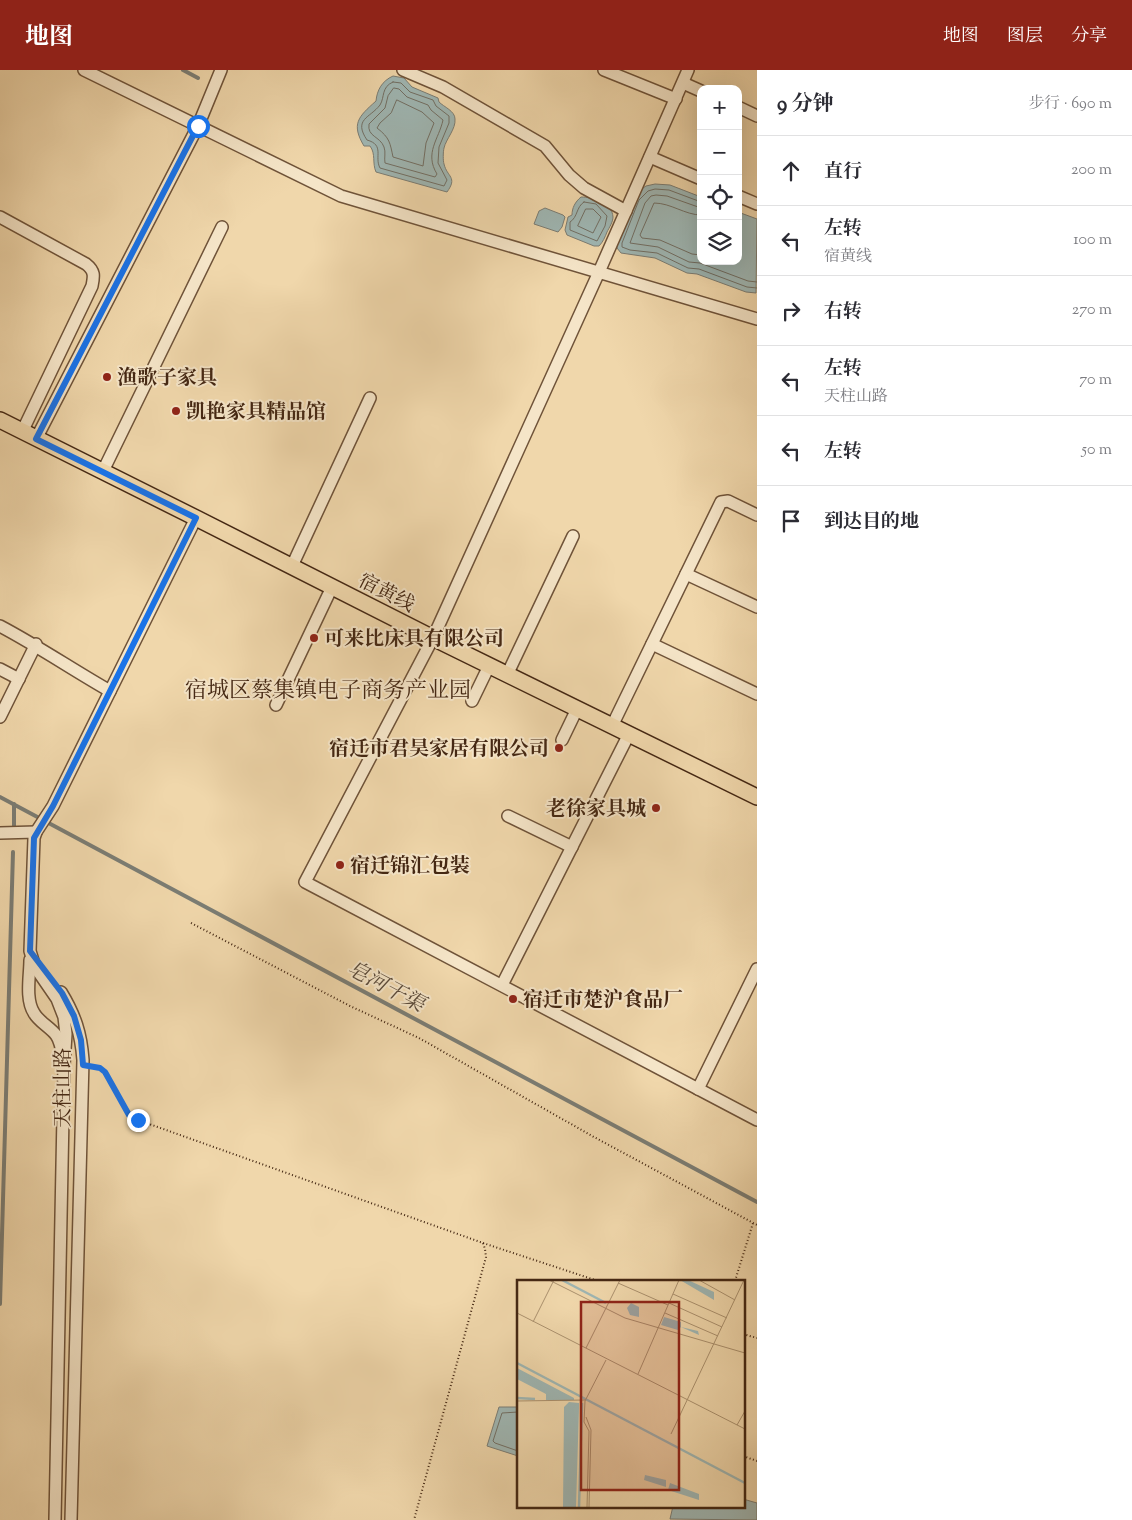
<!DOCTYPE html>
<html lang="zh">
<head>
<meta charset="utf-8">
<style>
  :root { --surface:#fff; --page:#f7f7f7; --text:#2b2b33; --muted:#7c7c81; --line:#e1e1e2; --accent:#8f2418 }
  body { margin:0; font-family:"Sorts Mill Goudy","Noto Serif SC",serif; background:var(--page); color:var(--text) }
  .controls { position:absolute; right:15px; top:15px; display:grid; overflow:hidden; border-radius:10px; box-shadow:0 5px 20px #0002 }
  .controls button { width:45px; height:45px; display:grid; place-items:center; padding:0; border:0; border-bottom:1px solid var(--line); background:var(--surface); color:var(--text); font:25px sans-serif }
  .stop { position:absolute; width:15px; height:15px; margin:-11px; border:4px solid #1a73e8; border-radius:50%; background:#fff }
  .stop.end { background:#1a73e8; border-color:#fff; box-shadow:0 1px 5px #0008 }
  .list { margin:0; padding:0; list-style:none }
  h2 { display:flex; justify-content:space-between; align-items:center; height:65px; margin:0; padding:0 20px; font-size:21px }
  h2 small { font-size:16px; font-weight:400; color:var(--muted) }
  .list li { display:grid; grid-template-columns:32px 1fr auto; gap:15px; align-items:center; box-sizing:border-box; height:70px; padding:0 20px; border-top:1px solid var(--line) }
  .list b { display:block; font-size:19px; white-space:nowrap }
  .list p { margin:0; font-size:16px; white-space:nowrap; color:var(--muted) }
  .list em { font-size:16px; font-style:normal; color:var(--muted) }
  .icon { flex:none; width:28px; height:28px; fill:none; stroke:currentColor; stroke-width:2; stroke-linecap:round; stroke-linejoin:round }
  .map { position:relative; flex:none; width:757px; height:1450px; overflow:hidden }
  header { display:flex; align-items:center; gap:30px; box-sizing:border-box; height:70px; padding:0 25px; background:var(--accent); color:#fff }
  header strong { font-size:24px }
  nav { display:flex; gap:28px; margin-inline-start:auto; font-size:18px }
  main { display:flex }
  aside { flex:1; background:var(--surface) }
  .map>svg:first-child { display:block }
</style>
</head>
<body>
<header>
<strong>地图</strong>
<nav><a>地图</a><a>图层</a><a>分享</a></nav>
</header>
<main>
<div class="map">
<svg width="757" height="1450" viewBox="0 0 757 1450">
  <rect width="100%" height="100%" fill="#f0d7ab"/>
  <filter id="stains"><feTurbulence type="fractalNoise" baseFrequency=".004" numOctaves="4"/><feColorMatrix values="0 0 0 0 .2 0 0 0 0 .09 0 0 0 0 .02 0 0 0 .5 -.17"/></filter>
  <radialGradient id="worn" r=".72"><stop offset=".6" stop-color="#630" stop-opacity="0"/><stop offset="1" stop-color="#630" stop-opacity=".3"/></radialGradient>
  <g fill="#9fb7b4" stroke="#7b7d74">
    <path d="M 393,6 L 404,8 L 412,17 L 438,28 L 439,32 C 444,37 455,41 455,49 C 456,59 446,69 444,78 C 443,82 443,91 444,94 C 447,107 458,107 447,122 L 376,102 C 372,93 376,84 370,76 L 364,76 C 351,54 358,47 376,31 C 377,20 382,11 393,6 Z"/>
    <path d="M 655,114 L 670,115 L 701,127 L 701,191 L 738,191 L 738,142 L 757,149 L 756,223 L 746,222 L 697,204 L 687,203 L 655,188 L 621,183 L 617,178 L 617,172 L 640,120 L 646,116 Z"/>
    <path d="M 581,127 C 593,127 612,132 613,147 C 613,152 609,158 607,162 C 605,167 603,172 599,176 L 594,176 L 567,165 L 565,160 L 568,147 L 572,145 C 572,138 575,132 581,127 Z"/>
    <path d="M 545,138 L 563,145 L 565,147 L 562,157 L 558,162 L 534,154 L 539,141 Z"/>
    <path d="M 499,1337 L 518,1337 L 518,1386 L 487,1376 Z"/>
    <path d="M 743,1429 L 757,1433 L 757,1450 L 670,1449 L 673,1436 L 743,1436 Z"/>
  </g>
  <g fill="none" stroke-linecap="round" stroke-linejoin="round">
    <g stroke="#726f64" stroke-width="1">
      <path d="M 393,12 L 401,13 L 410,22 L 433,30 L 436,36 L 449,46 L 449,53 L 439,77 L 438,93 L 447,110 L 444,116 L 380,98 C 374,87 385,75 367,70 C 353,49 370,48 380,35 C 385,27 381,17 393,12 Z"/>
      <path d="M 394,18 L 399,19 L 407,27 L 428,35 L 431,40 L 443,50 C 439,69 424,83 437,104 L 435,107 L 385,93 C 384,88 386,82 384,77 C 380,66 367,67 369,54 L 385,38 L 388,26 Z"/>
      <path d="M 397,30 L 422,42 L 434,53 L 426,73 L 423,96 L 393,87 C 390,73 390,68 377,58 L 380,53 L 391,43 Z"/>
      <path d="M 584,132 L 596,134 L 607,146 L 605,156 L 597,171 L 570,160 L 570,152 C 578,147 576,137 584,132 Z"/>
      <path d="M 701,132 L 669,120 L 655,119 L 648,121 L 639,130 L 622,173 L 622,177 L 630,180 L 657,183 L 688,198 L 699,199 L 747,217 L 757,218"/>
      <path d="M 701,138 L 667,126 L 656,125 L 651,126 L 645,133 L 630,173 L 658,177 L 689,192 L 700,193 L 748,211 L 757,212"/>
      <path d="M 586,139 L 593,139 L 601,147 L 593,163 L 578,156 Z"/>
      <path d="M 701,145 C 685,145 671,133 654,133 L 640,165 L 642,168 L 660,170 L 692,184 L 701,185"/>
      <path d="M 518,1342 L 502,1343 L 493,1371 L 495,1373 L 518,1381"/>
    </g>
    <g stroke="#7b7d74" stroke-width="4">
      <path d="M 183,0 L 198,8"/>
      <path d="M 0,727 L 757,1132"/>
      <path d="M 14,734 L 14,758"/>
      <path d="M 0,1234 L 13,782"/>
    </g>
    <defs>
      <g id="minor">
        <path d="M 84,0 L 341,126 L 757,249"/>
        <path d="M 403,0 L 443,17 L 545,76 L 569,105 L 584,118 L 626,141"/>
        <path d="M 604,0 L 676,29"/>
        <path d="M 688,0 L 599,202 L 433,568 L 305,812 L 757,1050"/>
        <path d="M 683,13 L 701,21"/>
        <path d="M 738,37 L 757,46"/>
        <path d="M 650,87 L 701,109"/>
        <path d="M 738,126 L 757,134"/>
        <path d="M 0,147 L 86,194 C 95,201 94,206 92,216 L 22,362"/>
        <path d="M 36,369 L 198,56 L 221,0"/>
        <path d="M 103,401 L 222,157"/>
        <path d="M 292,496 L 370,328"/>
        <path d="M 686,504 L 757,537"/>
        <path d="M 0,556 C 38,576 73,600 110,621"/>
        <path d="M 652,574 L 757,624"/>
        <path d="M 0,599 L 19,609"/>
        <path d="M 507,605 L 573,466"/>
        <path d="M 472,631 L 489,596"/>
        <path d="M 276,635 L 332,517"/>
        <path d="M 0,647 L 36,574"/>
        <path d="M 612,656 L 721,432 L 728,431 L 757,445"/>
        <path d="M 562,670 L 577,639"/>
        <path d="M 508,746 L 572,777"/>
        <path d="M 0,763 L 36,762"/>
        <path d="M 30,890 C 30,906 25,929 34,943 C 39,952 50,957 56,965 C 62,973 62,985 64,995 L 55,1450"/>
        <path d="M 502,915 L 629,664"/>
        <path d="M 61,922 C 75,945 81,963 83,990 L 71,1450"/>
        <path d="M 64,995 L 66,964 L 64,947 L 57,929 L 35,897 L 30,881 L 34,768 L 36,762 L 53,736 L 196,448"/>
        <path d="M 698,1019 L 757,899"/>
      </g>
      <path id="major" d="M 0,350 L 196,448 L 433,568 L 757,727"/>
    </defs>
    <use href="#minor" stroke="#6f5339" stroke-width="14"/>
    <use href="#major" stroke="#442713" stroke-width="18"/>
    <g stroke="#442713" stroke-width="2" stroke-dasharray="1 2.5" stroke-linecap="butt">
      <path d="M 191,853 L 350,936 L 419,968 L 594,1067 L 757,1155"/>
      <path d="M 95,997 L 100,998 L 105,1002 L 129,1045 L 138,1050 L 483,1173 L 485,1179 L 486,1187 L 414,1450"/>
      <path d="M 483,1173 L 598,1211"/>
      <path d="M 735,1211 L 753,1153"/>
      <path d="M 743,1264 L 757,1268"/>
      <path d="M 743,1386 L 757,1391"/>
    </g>
    <use href="#minor" stroke="#f5e5c8" stroke-width="11"/>
    <use href="#major" stroke="#f0d7ab" stroke-width="15"/>
  </g>
  <g fill="none" stroke-linecap="round" stroke-linejoin="round">
    <path stroke="#1a73e8" stroke-width="6" d="M 138,1050 L 129,1045 L 105,1002 L 100,998 L 83,995 L 81,970 L 74,946 L 62,923 L 30,881 L 34,768 L 53,736 L 196,448 L 36,369 L 198,56"/>
  </g>
  <g fill="#8f2418" stroke="#f5e5c8" stroke-width="2">
    <circle cx="107" cy="307" r="5"/>
    <circle cx="176" cy="341" r="5"/>
    <circle cx="314" cy="568" r="5"/>
    <circle cx="559" cy="678" r="5"/>
    <circle cx="656" cy="738" r="5"/>
    <circle cx="340" cy="795" r="5"/>
    <circle cx="513" cy="929" r="5"/>
  </g>
  <g text-anchor="middle" stroke-width="4" stroke-linejoin="round" paint-order="stroke">
    <g font-size="20" font-weight="bold" fill="#442713" stroke="#f5e5c8" text-anchor="start">
      <text x="117" y="314">渔歌子家具</text>
      <text x="186" y="348">凯艳家具精品馆</text>
      <text x="324" y="575">可来比床具有限公司</text>
      <text x="549" y="685" text-anchor="end">宿迁市君昊家居有限公司</text>
      <text x="646" y="745" text-anchor="end">老徐家具城</text>
      <text x="350" y="802">宿迁锦汇包装</text>
      <text x="523" y="936">宿迁市楚沪食品厂</text>
    </g>
    <g font-size="20" fill="#442713" stroke="#f5e5c8">
      <text transform="translate(387 522) rotate(27)" y="7">宿黄线</text>
      <text transform="translate(62 1018) rotate(-90)" y="7">天柱山路</text>
    </g>
    <g font-size="21" font-style="italic" fill="#5b4b3b" stroke="#f5e5c8">
      <text transform="translate(386 916) rotate(28)" y="7">皂河干渠</text>
    </g>
    <g font-size="22" fill="#442713" stroke="#f5e5c8">
      <text x="328" y="627">宿城区蔡集镇电子商务产业园</text>
    </g>
  </g>
  <g transform="translate(517 1210)">
    <rect width="228" height="228" fill="#f0d7ab"/>
    <path d="M 163,0 L 171,0 L 197,12 L 197,20 ZM 114,23 L 122,27 L 122,37 L 113,35 L 110,28 ZM 147,37 L 164,42 L 164,47 L 181,51 L 182,55 L 164,47 L 161,50 L 144,45 ZM 0,88 L 57,118 L 57,120 L 29,120 L 29,114 L 0,99 ZM 52,122 L 62,123 L 62,128 L 59,227 L 46,227 L 47,127 ZM 128,195 L 149,200 L 149,207 L 127,200 ZM 153,203 L 182,214 L 182,220 L 151,210 Z" fill="#9fb7b4"/>
    <path fill="none" stroke="#9fb7b4" stroke-width="2.5" d="M 45,0 L 89,23M 0,83 L 228,203M 0,118 L 18,119M 62,227 L 65,123"/>
    <path fill="none" stroke="#ab916e" stroke-width="1" d="M 32,0 L 108,38 L 228,73M 182,0 L 218,20M 101,3 L 151,25M 156,14 L 210,38M 152,23 L 205,47M 0,33 L 228,149M 148,33 L 201,56M 16,42 L 37,0M 69,68 L 103,0M 121,94 L 162,0M 0,121 L 68,120M 69,137 L 74,150 L 72,227M 220,145 L 228,131M 154,154 L 227,0M 70,227 L 72,151 L 67,142 L 68,121 L 89,80"/>
    <path fill="#8f2418" fill-opacity="0.15" stroke="#8f2418" stroke-width="2.5" d="M 64,22 L 162,22 L 162,210 L 64,210 Z"/>
    <rect width="228" height="228" fill="none" stroke="#442713" stroke-width="2.5"/>
  </g>
  <rect width="100%" height="100%" filter="url(#stains)"/>
  <rect width="100%" height="100%" fill="url(#worn)"/>
</svg>
<div class="controls">
<button>+</button>
<button>−</button>
<button><svg class="icon" aria-label="locate" viewBox="0 0 24 24"><circle cx="12" cy="12" r="6"/><path d="M12 2v4M12 18v4M2 12h4M18 12h4"/></svg></button>
<button><svg class="icon" aria-label="layers" viewBox="0 0 24 24"><path d="M12 4l9 5-9 5-9-5zM3 14l9 5 9-5"/></svg></button>
</div>
<div class="stop" style="left:198px;top:56px"></div>
<div class="stop end" style="left:138px;top:1050px"></div>
</div>
<aside>
<h2>9 分钟<small>步行 · 690 m</small></h2>
<ul class="list">
<li><svg class="icon" aria-label="ahead" viewBox="0 0 24 24"><path d="M12 20V5M6 11l6-6 6 6"/></svg><div><b>直行</b></div><em>200 m</em></li>
<li><svg class="icon" aria-label="left" viewBox="0 0 24 24"><path d="M17 20v-9H6M10 6l-5 5 5 5"/></svg><div><b>左转</b><p>宿黄线</p></div><em>100 m</em></li>
<li><svg class="icon" aria-label="right" viewBox="0 0 24 24"><path d="M7 20v-9h11M14 6l5 5-5 5"/></svg><div><b>右转</b></div><em>270 m</em></li>
<li><svg class="icon" aria-label="left" viewBox="0 0 24 24"><path d="M17 20v-9H6M10 6l-5 5 5 5"/></svg><div><b>左转</b><p>天柱山路</p></div><em>70 m</em></li>
<li><svg class="icon" aria-label="left" viewBox="0 0 24 24"><path d="M17 20v-9H6M10 6l-5 5 5 5"/></svg><div><b>左转</b></div><em>50 m</em></li>
<li><svg class="icon" aria-label="arrive" viewBox="0 0 24 24"><path d="M6 21V4h12l-3 4 3 4H6"/></svg><div><b>到达目的地</b></div></li>
</ul>
</aside>
</main>
</body>
</html>
